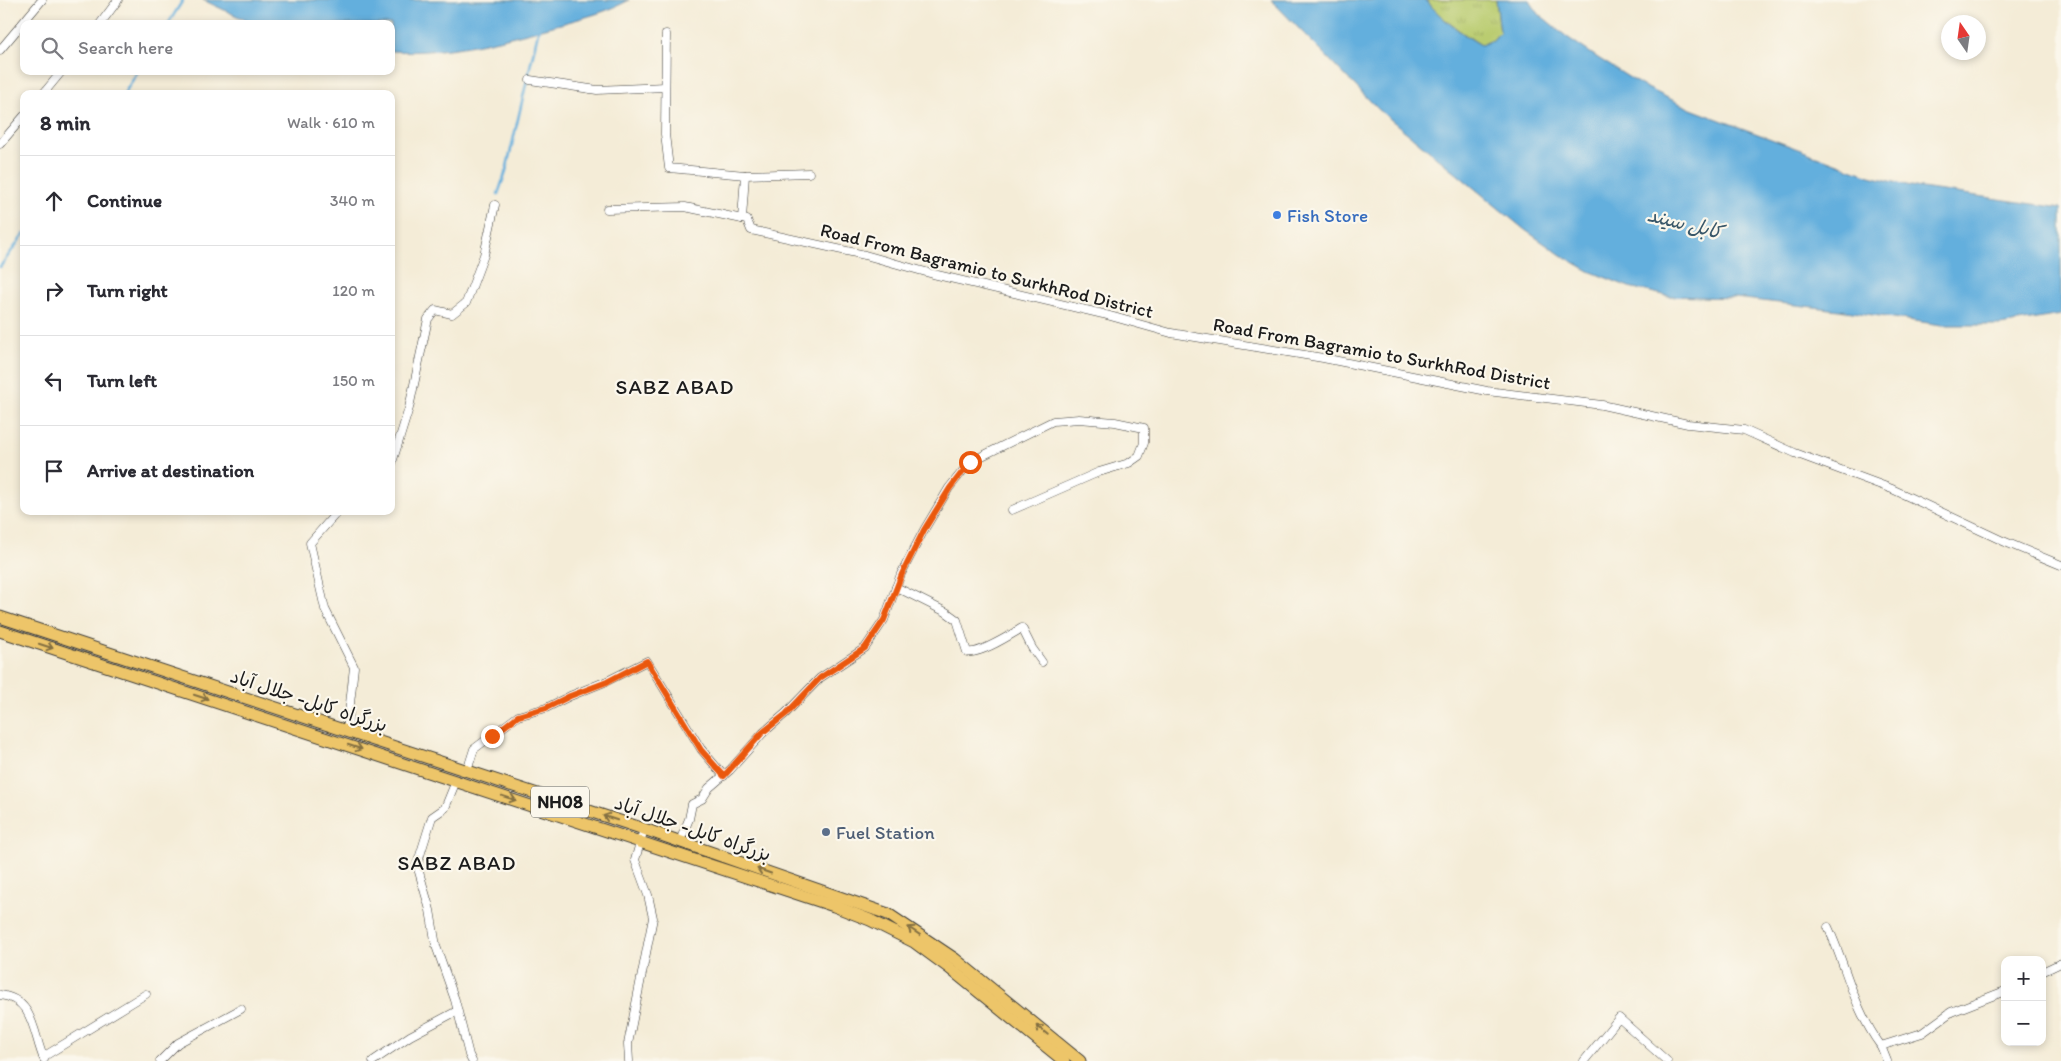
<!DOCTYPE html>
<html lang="en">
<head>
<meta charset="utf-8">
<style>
  :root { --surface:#fff; --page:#f2f2f3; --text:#2b2b33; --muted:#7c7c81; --line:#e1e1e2 }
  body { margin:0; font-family:Itim,"Playpen Sans Arabic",sans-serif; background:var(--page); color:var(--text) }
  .controls { position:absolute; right:15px; bottom:15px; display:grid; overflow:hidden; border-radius:10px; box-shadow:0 2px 8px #0003 }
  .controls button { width:45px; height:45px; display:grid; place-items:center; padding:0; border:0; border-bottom:1px solid var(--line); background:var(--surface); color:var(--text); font:25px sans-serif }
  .compass { position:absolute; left:1941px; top:15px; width:45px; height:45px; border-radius:50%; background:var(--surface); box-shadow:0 2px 8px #0003; rotate:347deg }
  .stop { position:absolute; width:15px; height:15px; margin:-11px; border:4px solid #ea580c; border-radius:50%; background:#fff }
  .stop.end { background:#ea580c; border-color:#fff; box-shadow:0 1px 5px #0008 }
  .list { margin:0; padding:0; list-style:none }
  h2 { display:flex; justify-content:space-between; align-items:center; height:65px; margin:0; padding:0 20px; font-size:21px }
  h2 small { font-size:16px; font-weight:400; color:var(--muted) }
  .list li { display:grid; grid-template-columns:32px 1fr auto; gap:15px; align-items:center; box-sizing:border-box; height:90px; padding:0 20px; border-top:1px solid var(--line) }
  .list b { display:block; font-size:19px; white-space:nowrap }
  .list em { font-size:16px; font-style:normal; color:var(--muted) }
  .icon { flex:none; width:28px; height:28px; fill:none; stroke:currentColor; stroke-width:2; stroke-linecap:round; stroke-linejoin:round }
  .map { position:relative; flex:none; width:2061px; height:1061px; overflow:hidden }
  .search { position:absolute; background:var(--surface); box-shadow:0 2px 8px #0003; left:20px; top:20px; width:375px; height:55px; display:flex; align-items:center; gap:12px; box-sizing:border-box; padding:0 18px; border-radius:10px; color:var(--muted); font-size:19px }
  .panel { position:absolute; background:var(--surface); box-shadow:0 2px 8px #0003; left:20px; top:90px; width:375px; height:425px; border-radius:10px }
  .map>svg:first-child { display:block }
</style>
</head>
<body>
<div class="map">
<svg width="2061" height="1061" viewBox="0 0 2061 1061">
  <defs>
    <pattern id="grass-tufts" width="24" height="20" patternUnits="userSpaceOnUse" patternTransform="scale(1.25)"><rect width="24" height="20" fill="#bacc6f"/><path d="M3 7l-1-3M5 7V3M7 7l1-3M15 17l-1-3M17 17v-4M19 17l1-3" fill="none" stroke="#9faf60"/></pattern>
  </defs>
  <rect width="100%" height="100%" fill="#fbf7ec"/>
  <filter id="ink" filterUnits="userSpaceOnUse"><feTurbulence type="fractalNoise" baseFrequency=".02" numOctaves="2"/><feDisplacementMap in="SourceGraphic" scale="10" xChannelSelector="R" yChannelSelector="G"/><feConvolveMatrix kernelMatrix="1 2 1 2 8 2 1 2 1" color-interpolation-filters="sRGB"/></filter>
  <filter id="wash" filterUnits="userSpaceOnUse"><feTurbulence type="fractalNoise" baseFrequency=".0096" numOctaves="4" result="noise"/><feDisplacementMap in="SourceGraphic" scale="20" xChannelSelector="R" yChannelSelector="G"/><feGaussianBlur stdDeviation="1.12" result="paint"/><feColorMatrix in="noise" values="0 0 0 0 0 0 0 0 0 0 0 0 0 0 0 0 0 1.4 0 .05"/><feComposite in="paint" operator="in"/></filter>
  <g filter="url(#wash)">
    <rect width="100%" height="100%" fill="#f4ecd7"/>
    <path fill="url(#grass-tufts)" stroke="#6b7446" d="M 1426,0 L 1496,0 L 1500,32 L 1493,40 L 1481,45 C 1461,32 1441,19 1426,0 Z"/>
    <g fill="#64afdd" stroke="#40667c">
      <path d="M 203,0 L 629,0 C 610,11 586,17 564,23 C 508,38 450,55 391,51 L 391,24 L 254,24 Z"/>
      <path d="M 1271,0 L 1426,0 C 1441,19 1461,33 1481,45 L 1493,40 L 1500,32 L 1496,0 L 1529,0 L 1539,14 L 1567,37 L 1598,58 L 1641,85 L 1691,109 L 1870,176 L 1915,187 L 2061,208 L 2061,315 L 2000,325 L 1942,325 L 1839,310 L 1736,298 L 1668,296 L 1629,287 L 1589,271 L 1561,255 L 1525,230 L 1378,109 Z"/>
    </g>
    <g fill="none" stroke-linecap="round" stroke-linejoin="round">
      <g stroke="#64afdd" stroke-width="2.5">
        <path d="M 168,24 L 183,0"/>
        <path d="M 124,94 L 138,71"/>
        <path d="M 498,194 L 506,171 L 539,28"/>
        <path d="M 0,267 L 24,234"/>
      </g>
    </g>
  </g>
  <g filter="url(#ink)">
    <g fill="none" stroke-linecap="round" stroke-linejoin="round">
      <defs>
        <g id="minor">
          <path d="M 100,24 L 118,0"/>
          <path d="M 666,34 L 665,134 L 669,168 L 745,175 L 809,173"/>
          <path d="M 0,50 L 42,0"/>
          <path d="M 530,80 L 597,90 L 665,87"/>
          <path d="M 43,94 L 62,71"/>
          <path d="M 0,144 L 24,116"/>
          <path d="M 607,209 L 685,207 L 747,220 L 751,230 L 865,255 L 933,274 L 1103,314 L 1171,333 L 1323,358 L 1487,391 L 1602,405 L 1688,424 L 1744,430 L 1795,453 L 1892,489 L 2003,541 L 2061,565"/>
          <path d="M 742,219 L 745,175"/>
          <path d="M 391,466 L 409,408 L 428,319 L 435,310 L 452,314 L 466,303 L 484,255 L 495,205"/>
          <path d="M 338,511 L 310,543 L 325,609 L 354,667 L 347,731"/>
          <path d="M 896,587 L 946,612 L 957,620 L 967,652 C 979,655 1010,635 1022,628 L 1032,648 L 1042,662"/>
          <path d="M 467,771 L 474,749 L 518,716 L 546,708 L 570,696 L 607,681 L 647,661 L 701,749 L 724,776"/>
          <path d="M 456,781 L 445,808 L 432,817 L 417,865 L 430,910 L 436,946 L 455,1000 L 469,1055 L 472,1061"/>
          <path d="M 680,841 L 689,819 L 692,804 L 702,799 L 709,788 L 730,770 L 763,733 L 786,713 L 820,678 L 865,648 L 884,620 L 901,574 L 924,530 L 949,488 L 970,462 L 1053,421 L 1079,419 L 1115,422 L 1144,428 L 1144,443 L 1139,456 L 1129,463 L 1099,472 L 1012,510"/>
          <path d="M 1828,927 C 1847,968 1853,1008 1881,1046"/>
          <path d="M 2042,972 L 2061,963"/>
          <path d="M 0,995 C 35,999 33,1035 44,1059"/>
          <path d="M 43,1057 L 146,994"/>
          <path d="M 160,1061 L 178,1043 L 241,1009"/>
          <path d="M 373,1061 L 410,1036 L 457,1011"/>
          <path d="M 629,1061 L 628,1044 L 653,918 L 648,895 L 635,860 L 644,829"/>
          <path d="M 1584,1061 L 1619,1018 L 1667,1061"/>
          <path d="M 1887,1061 L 1881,1046 L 1922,1033 L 1951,1012 L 2005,991"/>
        </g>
        <g id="highway">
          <path d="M 0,617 L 644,829 L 888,914 L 955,959 L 1080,1061"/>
          <path d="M 0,631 L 834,906 L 870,920 L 914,942 L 948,967 L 1064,1061"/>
        </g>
      </defs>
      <use href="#minor" stroke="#3c3b38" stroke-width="9"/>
      <use href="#highway" stroke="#3c3b38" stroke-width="13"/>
      <use href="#minor" stroke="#fff" stroke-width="8"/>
      <use href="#highway" stroke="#edc569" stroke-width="11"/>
    </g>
    <defs><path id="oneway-shaft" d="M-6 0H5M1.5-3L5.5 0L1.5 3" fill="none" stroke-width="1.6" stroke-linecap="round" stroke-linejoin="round" transform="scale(1.25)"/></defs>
    <g stroke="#847042">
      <use href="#oneway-shaft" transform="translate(46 646) rotate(18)"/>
      <use href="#oneway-shaft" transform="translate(201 697) rotate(18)"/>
      <use href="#oneway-shaft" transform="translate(355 747) rotate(18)"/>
      <use href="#oneway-shaft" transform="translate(509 798) rotate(18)"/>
      <use href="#oneway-shaft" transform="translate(610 818) rotate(-162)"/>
      <use href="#oneway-shaft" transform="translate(764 871) rotate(-161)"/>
      <use href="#oneway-shaft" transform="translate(914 931) rotate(-146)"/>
      <use href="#oneway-shaft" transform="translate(1042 1030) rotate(-141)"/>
    </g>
  </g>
  <g fill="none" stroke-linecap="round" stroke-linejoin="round" filter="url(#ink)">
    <path stroke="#ea580c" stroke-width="6" d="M 492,736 L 518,716 L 546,708 L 570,696 L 607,682 L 647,661 L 701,750 L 724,776 L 762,733 L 786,714 L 820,678 L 865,648 L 884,620 L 902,574 L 924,530 L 950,488 L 970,462"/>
  </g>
  <circle fill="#3f7fe0" stroke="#fbf7ec" stroke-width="2" cx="1277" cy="215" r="5"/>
  <circle fill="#5c6f8a" stroke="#fbf7ec" stroke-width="2" cx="826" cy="832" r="5"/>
  <g text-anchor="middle" stroke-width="4.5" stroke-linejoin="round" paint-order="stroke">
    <rect fill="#fbf7ec" stroke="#5f5e5a" stroke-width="1" x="531" y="786.5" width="58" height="31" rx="4"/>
    <g font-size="18" font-weight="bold" fill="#1c1c1c">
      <text x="560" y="808">NH08</text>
    </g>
    <g font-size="19" fill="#366cbe" stroke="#fbf7ec" text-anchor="start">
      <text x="1287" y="222">Fish Store</text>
    </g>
    <g font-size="19" fill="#1c1c1c" stroke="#fbf7ec">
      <text transform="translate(987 270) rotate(14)" y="7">Road From Bagramio to SurkhRod District</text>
      <text transform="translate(1382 353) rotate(10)" y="7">Road From Bagramio to SurkhRod District</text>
      <text transform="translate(309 700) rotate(18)" y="7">بزرگراه کابل- جلال آباد</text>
      <text transform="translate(693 828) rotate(19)" y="7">بزرگراه کابل- جلال آباد</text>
    </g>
    <g font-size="19" fill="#4e5e75" stroke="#fbf7ec" text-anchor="start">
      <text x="836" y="839">Fuel Station</text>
    </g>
    <g font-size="20" font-style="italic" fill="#395769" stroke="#fbf7ec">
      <text transform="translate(1685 223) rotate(14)" y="7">کابل سيند</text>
    </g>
    <g font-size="21" letter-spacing="1" fill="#1c1c1c" stroke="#fbf7ec">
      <text x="675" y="394">SABZ ABAD</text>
      <text x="457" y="870">SABZ ABAD</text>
    </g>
  </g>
</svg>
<div class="controls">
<button>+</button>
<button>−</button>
</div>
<svg class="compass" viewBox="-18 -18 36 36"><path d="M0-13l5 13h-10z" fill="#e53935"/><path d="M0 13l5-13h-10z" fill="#7c7c81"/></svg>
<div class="stop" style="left:970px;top:462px"></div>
<div class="stop end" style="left:492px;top:736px"></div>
<div class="search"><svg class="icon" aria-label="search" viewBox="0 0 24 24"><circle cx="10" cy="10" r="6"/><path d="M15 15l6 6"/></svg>Search here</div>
<section class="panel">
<h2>8 min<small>Walk · 610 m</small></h2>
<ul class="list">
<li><svg class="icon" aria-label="ahead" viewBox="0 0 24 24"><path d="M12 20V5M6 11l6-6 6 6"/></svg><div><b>Continue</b></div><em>340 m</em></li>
<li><svg class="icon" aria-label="right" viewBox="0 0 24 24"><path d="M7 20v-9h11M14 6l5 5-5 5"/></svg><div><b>Turn right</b></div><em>120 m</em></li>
<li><svg class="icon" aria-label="left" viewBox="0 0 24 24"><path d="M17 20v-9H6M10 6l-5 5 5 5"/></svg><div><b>Turn left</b></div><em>150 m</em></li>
<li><svg class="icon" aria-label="arrive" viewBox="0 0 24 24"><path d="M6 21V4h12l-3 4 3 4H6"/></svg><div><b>Arrive at destination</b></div></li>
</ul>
</section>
</div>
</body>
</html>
